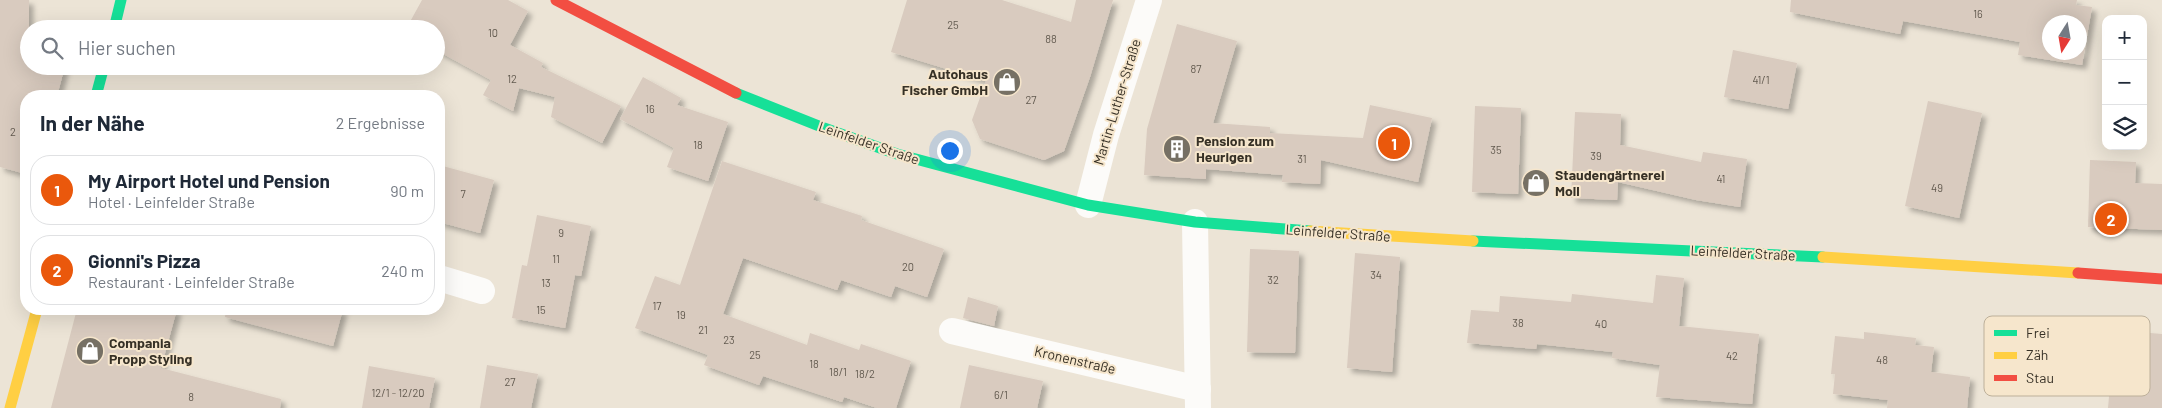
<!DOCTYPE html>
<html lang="de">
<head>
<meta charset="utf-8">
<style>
  :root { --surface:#fff; --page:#f2f2f3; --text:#1f2937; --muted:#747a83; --line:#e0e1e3; --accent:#ea580c }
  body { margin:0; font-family:Barlow,sans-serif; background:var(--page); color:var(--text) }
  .controls { position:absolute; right:15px; top:15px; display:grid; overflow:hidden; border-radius:10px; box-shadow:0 5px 20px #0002 }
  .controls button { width:45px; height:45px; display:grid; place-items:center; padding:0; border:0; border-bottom:1px solid var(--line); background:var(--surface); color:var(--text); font:25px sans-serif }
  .compass { position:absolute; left:2042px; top:15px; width:45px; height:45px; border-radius:50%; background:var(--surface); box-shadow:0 5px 20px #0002; rotate:191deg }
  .you { position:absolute; left:949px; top:150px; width:18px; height:18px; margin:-12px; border:4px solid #fff; border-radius:50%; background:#1a73e8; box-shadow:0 0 0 8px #1a73e833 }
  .badge { display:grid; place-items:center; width:32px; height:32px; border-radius:50%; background:var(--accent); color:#fff; font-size:16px; font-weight:700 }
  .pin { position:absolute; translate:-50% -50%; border:2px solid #fff; box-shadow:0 1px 5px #0006 }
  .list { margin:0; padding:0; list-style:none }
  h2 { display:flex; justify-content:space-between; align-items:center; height:65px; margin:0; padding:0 20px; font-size:21px }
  h2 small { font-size:16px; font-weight:400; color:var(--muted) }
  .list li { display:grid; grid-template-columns:32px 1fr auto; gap:15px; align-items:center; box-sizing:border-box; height:70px; margin:0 10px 10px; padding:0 10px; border:1px solid var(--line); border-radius:20px }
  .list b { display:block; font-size:19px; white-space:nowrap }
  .list p { margin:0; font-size:16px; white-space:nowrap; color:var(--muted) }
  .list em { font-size:16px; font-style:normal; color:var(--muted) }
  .icon { flex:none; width:28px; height:28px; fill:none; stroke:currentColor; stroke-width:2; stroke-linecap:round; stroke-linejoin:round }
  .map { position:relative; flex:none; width:2162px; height:408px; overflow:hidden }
  .search { position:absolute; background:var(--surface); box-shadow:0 5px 20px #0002; left:20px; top:20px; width:425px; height:55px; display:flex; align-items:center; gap:12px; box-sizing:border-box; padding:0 18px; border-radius:28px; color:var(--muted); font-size:19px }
  .panel { position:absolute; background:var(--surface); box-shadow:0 5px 20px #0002; left:20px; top:90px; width:425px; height:225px; border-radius:20px }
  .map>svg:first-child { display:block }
</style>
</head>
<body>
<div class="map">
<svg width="2162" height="408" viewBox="0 0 2162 408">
  <defs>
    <filter id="shadow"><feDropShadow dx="4.5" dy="4.5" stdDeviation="2.5" flood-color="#0004"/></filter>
  </defs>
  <rect width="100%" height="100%" fill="#ece4d6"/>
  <g fill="#d9cbbf" fill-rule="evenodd" filter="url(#shadow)">
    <path d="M 0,0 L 29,0 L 29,66 L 65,66 L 57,96 L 26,96 L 26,174 L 0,167 Z"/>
    <path d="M 422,0 L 508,0 L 528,11 L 510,45 L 543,63 L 541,67 L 621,106 L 602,143 L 551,117 L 555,97 L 519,88 L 513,111 L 483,95 L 491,80 L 436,50 L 436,29 L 406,29 Z"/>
    <path d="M 907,0 L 1002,0 L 1071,22 L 1076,0 L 1113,0 L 1090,77 L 1064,151 L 1044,160 L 980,139 L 972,120 L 986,81 L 891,52 Z"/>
    <path d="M 1791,0 L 2077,0 L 2076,5 L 2092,7 L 2082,65 L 2018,55 L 2020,42 L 1903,21 L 1900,34 L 1790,12 ZM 2050,22 L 2080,22 L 2080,52 L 2050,52 Z"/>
    <path d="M 1177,24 L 1237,41 L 1213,123 L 1270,127 L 1270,133 L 1363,138 L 1370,105 L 1432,118 L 1418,182 L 1321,160 L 1320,184 L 1282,182 L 1283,175 L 1206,169 L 1206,179 L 1144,175 L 1147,129 Z"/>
    <path d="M 1733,50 L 1797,63 L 1788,109 L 1724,97 Z"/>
    <path d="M 643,77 L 681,98 L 677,105 L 728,122 L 708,181 L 667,167 L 674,148 L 620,119 Z"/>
    <path d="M 1928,101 L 1982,113 L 1959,218 L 1905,206 Z"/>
    <path d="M 1475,106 L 1521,108 L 1518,194 L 1472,192 Z"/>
    <path d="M 1575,112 L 1621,114 L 1620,145 L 1701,162 L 1703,152 L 1747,159 L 1740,207 L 1696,200 L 1618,182 L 1617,200 L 1571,198 Z"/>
    <path d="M 2090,160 L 2136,162 L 2135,183 L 2162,184 L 2162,230 L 2088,227 Z"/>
    <path d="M 722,161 L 816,192 L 813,200 L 862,216 L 861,220 L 944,249 L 927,297 L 895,286 L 891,297 L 841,280 L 837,290 L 743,258 L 723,314 L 807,345 L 810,333 L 859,350 L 861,344 L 911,361 L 896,408 L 877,408 L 844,397 L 842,402 L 763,376 L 759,385 L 704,365 L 708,355 L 635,328 L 655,276 L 680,285 Z"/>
    <path d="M 439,165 L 494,180 L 480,233 L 439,222 Z"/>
    <path d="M 537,215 L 591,226 L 581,276 L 575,275 L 565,328 L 512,318 L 522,265 L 527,266 Z"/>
    <path d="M 1250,249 L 1299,251 L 1295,353 L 1247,352 Z"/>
    <path d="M 1355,253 L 1400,257 L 1392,372 L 1347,368 Z"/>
    <path d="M 1656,275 L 1684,278 L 1679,326 L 1759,334 L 1752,404 L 1656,397 L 1660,365 L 1612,358 L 1613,352 L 1537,344 L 1536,349 L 1467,343 L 1471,310 L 1499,312 L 1500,296 L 1571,302 L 1572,294 L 1653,303 Z"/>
    <path d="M 968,297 L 998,306 L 994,326 L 963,318 Z"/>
    <path d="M 77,309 L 177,309 L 161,368 L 281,399 L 280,408 L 51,408 Z"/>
    <path d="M 226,309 L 343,309 L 333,346 L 225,317 Z"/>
    <path d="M 2115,330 L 2162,334 L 2162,408 L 2108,408 Z"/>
    <path d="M 1864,332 L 1916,338 L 1915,345 L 1934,347 L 1931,372 L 1970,377 L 1967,408 L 1887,408 L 1888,400 L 1833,394 L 1835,374 L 1831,374 L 1835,336 L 1864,339 Z"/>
    <path d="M 487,365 L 538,374 L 531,408 L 480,408 Z"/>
    <path d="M 969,365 L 1043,381 L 1037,408 L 960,408 Z"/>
    <path d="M 369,366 L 435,378 L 429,408 L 362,408 Z"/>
  </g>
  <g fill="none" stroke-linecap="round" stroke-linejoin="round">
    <g stroke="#fcfbf9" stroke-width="26">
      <path d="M 1088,205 L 1106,135 L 1149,0"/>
      <path d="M 1195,222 L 1198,408"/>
      <path d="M 439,278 L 482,291"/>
      <path d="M 952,331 L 1198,389"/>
    </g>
    <g stroke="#16e098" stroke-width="11">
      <path d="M 114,29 L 121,0"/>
      <path d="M 736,93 L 824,128 L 897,154 L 1088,205 L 1195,222 L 1310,231"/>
      <path d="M 96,96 L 104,66"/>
      <path d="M 1473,241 L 1823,257"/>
    </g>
    <g stroke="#ffcf43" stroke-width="11">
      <path d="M 1310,231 L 1473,241"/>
      <path d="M 1823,257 L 2078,273"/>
      <path d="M 10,408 L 37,309"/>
    </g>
    <g stroke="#f24e42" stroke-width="11">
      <path d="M 556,0 L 736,93"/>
      <path d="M 2078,273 L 2162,279"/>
    </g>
  </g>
  <defs>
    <symbol id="shop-disc" viewBox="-11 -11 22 22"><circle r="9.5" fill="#767064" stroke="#f6e6cc"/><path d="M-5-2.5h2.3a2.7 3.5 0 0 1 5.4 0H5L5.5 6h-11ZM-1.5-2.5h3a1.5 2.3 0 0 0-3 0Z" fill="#fff"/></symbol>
    <symbol id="building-disc" viewBox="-11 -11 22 22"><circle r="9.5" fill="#767064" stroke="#f6e6cc"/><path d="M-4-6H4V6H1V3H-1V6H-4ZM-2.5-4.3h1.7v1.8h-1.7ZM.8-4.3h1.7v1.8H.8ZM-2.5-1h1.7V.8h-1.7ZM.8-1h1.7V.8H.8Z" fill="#fff"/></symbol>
  </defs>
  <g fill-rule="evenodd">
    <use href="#shop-disc" x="991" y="66" width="32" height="32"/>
    <use href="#building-disc" x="1161" y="133" width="32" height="32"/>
    <use href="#shop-disc" x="1520" y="167" width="32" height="32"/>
    <use href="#shop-disc" x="74" y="335" width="32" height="32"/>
  </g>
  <g text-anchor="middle" stroke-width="4" stroke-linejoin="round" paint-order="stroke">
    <g font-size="11" fill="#625a4f">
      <text x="1978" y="18">16</text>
      <text x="953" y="29">25</text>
      <text x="493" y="37">10</text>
      <text x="1051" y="43">88</text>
      <text x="1196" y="73">87</text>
      <text x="512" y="83">12</text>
      <text x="1761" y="84">41/1</text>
      <text x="1031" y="104">27</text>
      <text x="650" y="113">16</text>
      <text x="13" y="136">2</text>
      <text x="698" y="149">18</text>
      <text x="1496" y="154">35</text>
      <text x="1596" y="160">39</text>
      <text x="1302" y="163">31</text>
      <text x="1721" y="183">41</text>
      <text x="1937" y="192">49</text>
      <text x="463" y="198">7</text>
      <text x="561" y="237">9</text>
      <text x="556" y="263">11</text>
      <text x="908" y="271">20</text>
      <text x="1376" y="279">34</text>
      <text x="1273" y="284">32</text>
      <text x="546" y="287">13</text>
      <text x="657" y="310">17</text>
      <text x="541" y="314">15</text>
      <text x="681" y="319">19</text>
      <text x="1518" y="327">38</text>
      <text x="1601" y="328">40</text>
      <text x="703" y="334">21</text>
      <text x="729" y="344">23</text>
      <text x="755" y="359">25</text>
      <text x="1732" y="360">42</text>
      <text x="1882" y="364">48</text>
      <text x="814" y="368">18</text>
      <text x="838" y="376">18/1</text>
      <text x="865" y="378">18/2</text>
      <text x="510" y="386">27</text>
      <text x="398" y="397">12/1 - 12/20</text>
      <text x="1001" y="399">6/1</text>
      <text x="191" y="401">8</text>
    </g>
    <g font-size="14" font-weight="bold" fill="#373126" stroke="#f6e6cc" text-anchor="start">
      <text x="988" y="79" text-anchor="end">Autohaus<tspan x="988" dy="16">Fischer GmbH</tspan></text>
      <text x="1196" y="146">Pension zum<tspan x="1196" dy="16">Heurigen</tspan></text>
      <text x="1555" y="180">Staudengärtnerei<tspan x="1555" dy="16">Moll</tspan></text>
      <text x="109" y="348">Compania<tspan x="109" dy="16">Propp Styling</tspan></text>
    </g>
    <g font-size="14" fill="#373126" stroke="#f6e6cc">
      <text transform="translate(1117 102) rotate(-73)" y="5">Martin-Luther-Straße</text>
      <text transform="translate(869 143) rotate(19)" y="5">Leinfelder Straße</text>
      <text transform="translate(1338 233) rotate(4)" y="5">Leinfelder Straße</text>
      <text transform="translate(1743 253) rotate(3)" y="5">Leinfelder Straße</text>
      <text transform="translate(1075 360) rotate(13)" y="5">Kronenstraße</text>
    </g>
  </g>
  <rect x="1984" y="316" width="166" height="80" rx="8" fill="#f6e6cc" stroke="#bdb09a" stroke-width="1"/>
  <rect x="1994" y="330" width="23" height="6" fill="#16e098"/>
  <rect x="1994" y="352" width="23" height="7" fill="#ffcf43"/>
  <rect x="1994" y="375" width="23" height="6" fill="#f24e42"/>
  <g font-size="14" fill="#373126">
    <text x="2026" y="338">Frei</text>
    <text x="2026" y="360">Zäh</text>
    <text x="2026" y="383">Stau</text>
  </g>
</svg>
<div class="controls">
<button>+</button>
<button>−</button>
<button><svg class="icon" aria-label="layers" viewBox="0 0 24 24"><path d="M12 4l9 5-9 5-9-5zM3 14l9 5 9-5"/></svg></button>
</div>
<svg class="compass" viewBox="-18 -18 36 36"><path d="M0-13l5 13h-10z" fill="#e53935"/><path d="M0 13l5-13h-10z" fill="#747a83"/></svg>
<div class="you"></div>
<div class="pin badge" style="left:1394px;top:143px">1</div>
<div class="pin badge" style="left:2111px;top:219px">2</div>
<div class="search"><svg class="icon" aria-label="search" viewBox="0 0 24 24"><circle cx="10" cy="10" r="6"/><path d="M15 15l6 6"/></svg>Hier suchen</div>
<section class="panel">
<h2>In der Nähe<small>2 Ergebnisse</small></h2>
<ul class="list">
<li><span class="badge">1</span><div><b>My Airport Hotel und Pension</b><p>Hotel · Leinfelder Straße</p></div><em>90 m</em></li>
<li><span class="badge">2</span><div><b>Gionni's Pizza</b><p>Restaurant · Leinfelder Straße</p></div><em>240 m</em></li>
</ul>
</section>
</div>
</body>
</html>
